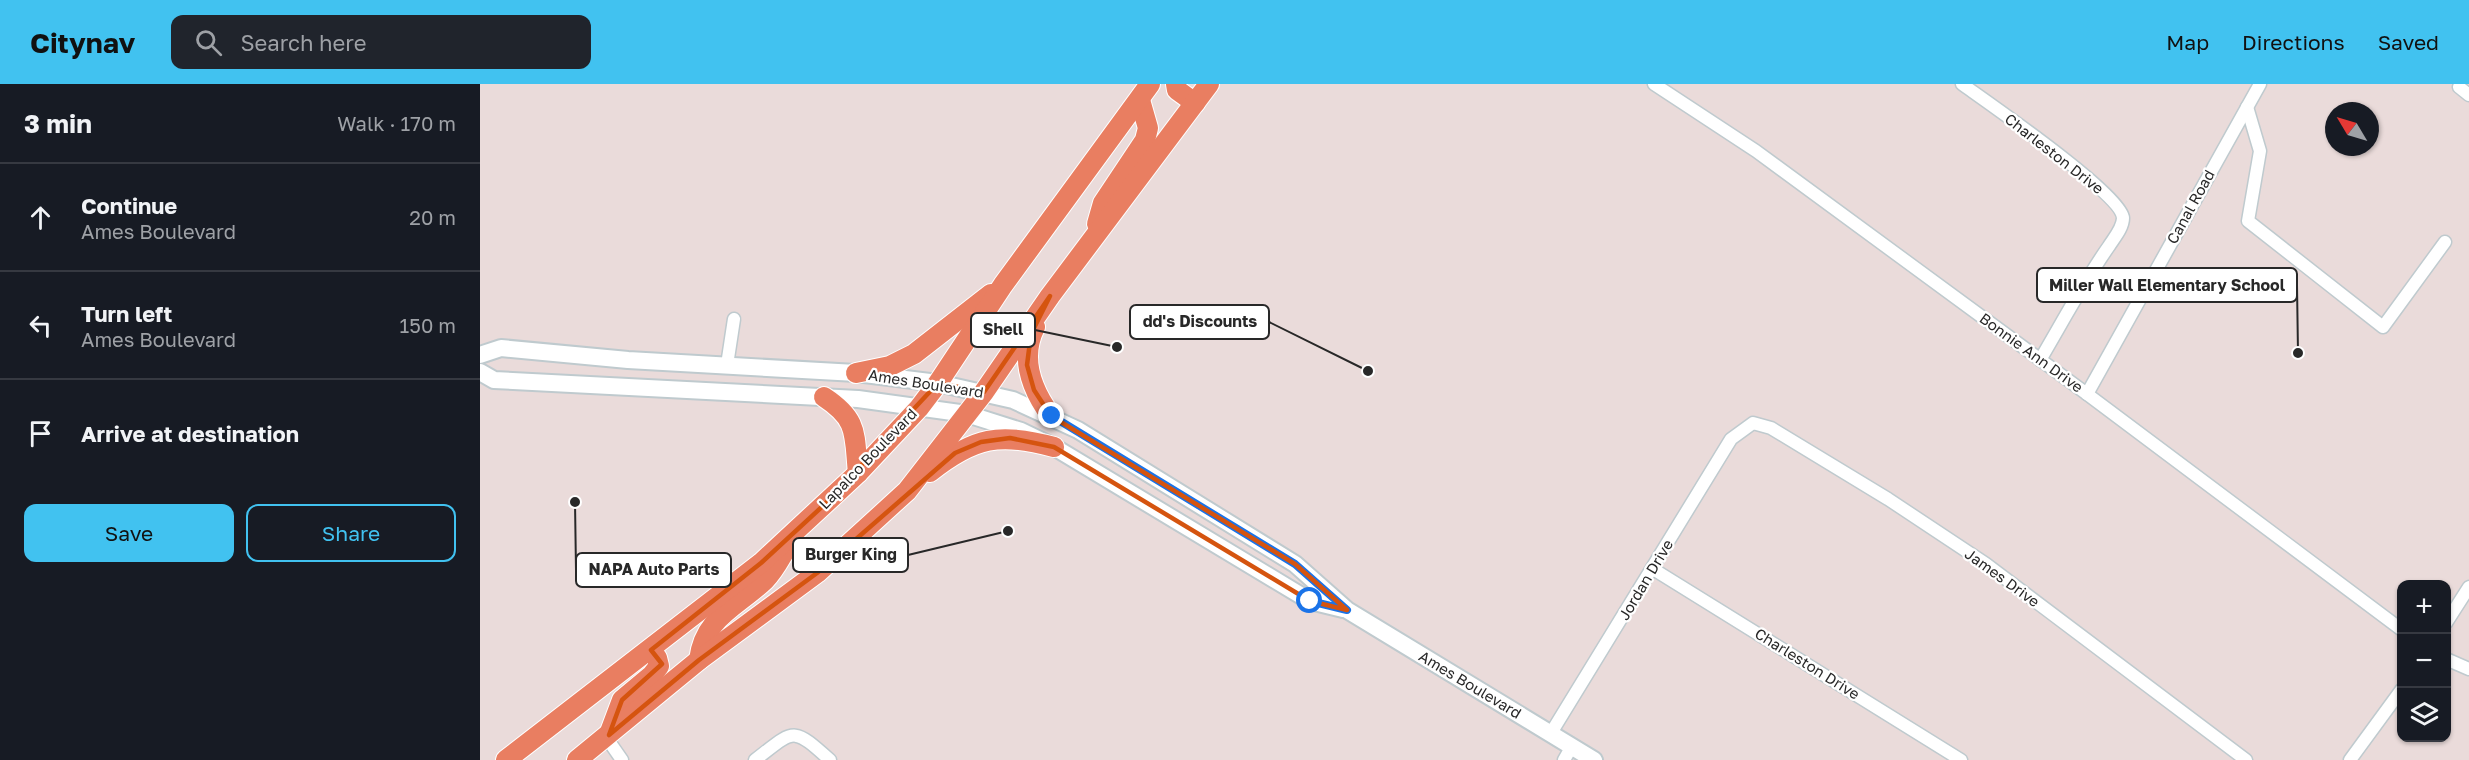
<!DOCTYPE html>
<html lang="en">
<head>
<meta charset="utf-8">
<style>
  :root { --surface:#171b24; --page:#20242c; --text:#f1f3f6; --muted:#9ea1a6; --line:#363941; --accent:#41c2f0 }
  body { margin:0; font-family:"Golos Text",sans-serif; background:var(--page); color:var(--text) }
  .controls { position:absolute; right:18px; bottom:18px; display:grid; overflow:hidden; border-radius:12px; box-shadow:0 2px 4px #0004 }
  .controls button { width:54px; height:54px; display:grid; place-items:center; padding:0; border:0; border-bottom:2px solid var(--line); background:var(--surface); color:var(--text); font:30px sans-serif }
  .compass { position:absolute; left:1845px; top:18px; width:54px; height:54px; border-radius:50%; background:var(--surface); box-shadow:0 2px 4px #0004; rotate:308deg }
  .stop { position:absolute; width:18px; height:18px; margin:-14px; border:4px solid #1a73e8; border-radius:50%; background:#fff }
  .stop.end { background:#1a73e8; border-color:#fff; box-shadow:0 2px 6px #0008 }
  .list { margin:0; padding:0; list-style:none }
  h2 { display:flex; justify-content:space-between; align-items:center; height:78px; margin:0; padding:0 24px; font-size:26px }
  h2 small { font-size:20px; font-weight:400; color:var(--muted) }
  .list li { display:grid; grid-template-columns:39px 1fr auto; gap:18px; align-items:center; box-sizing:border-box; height:108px; padding:0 24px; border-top:2px solid var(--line) }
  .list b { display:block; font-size:22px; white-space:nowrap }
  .list p { margin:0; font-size:20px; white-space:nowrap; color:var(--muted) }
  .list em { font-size:20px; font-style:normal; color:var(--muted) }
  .actions { display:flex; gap:12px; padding:18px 24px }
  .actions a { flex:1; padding:14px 0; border:2px solid var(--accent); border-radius:12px; text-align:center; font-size:21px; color:var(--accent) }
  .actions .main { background:var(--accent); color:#111 }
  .icon { flex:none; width:33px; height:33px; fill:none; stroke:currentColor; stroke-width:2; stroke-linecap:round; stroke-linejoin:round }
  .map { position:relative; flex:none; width:1989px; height:676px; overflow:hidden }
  header { display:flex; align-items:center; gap:36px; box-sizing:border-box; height:84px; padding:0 30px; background:var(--accent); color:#111 }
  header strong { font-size:28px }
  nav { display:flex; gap:33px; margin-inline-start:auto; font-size:21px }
  .search { width:420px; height:54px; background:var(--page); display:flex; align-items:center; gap:15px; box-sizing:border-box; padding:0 21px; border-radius:12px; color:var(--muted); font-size:22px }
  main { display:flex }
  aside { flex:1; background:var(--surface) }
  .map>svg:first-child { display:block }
</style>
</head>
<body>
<header>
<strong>Citynav</strong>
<div class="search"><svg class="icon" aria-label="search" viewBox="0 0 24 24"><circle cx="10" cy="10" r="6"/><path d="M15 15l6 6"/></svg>Search here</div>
<nav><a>Map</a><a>Directions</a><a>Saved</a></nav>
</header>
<main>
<aside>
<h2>3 min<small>Walk · 170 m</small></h2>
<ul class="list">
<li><svg class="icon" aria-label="ahead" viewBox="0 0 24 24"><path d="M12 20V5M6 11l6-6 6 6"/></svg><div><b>Continue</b><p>Ames Boulevard</p></div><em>20 m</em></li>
<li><svg class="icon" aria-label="left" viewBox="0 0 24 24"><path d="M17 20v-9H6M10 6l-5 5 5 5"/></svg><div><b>Turn left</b><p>Ames Boulevard</p></div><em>150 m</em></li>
<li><svg class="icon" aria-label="arrive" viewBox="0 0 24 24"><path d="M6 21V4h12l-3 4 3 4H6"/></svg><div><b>Arrive at destination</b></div></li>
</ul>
<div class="actions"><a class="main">Save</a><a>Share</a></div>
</aside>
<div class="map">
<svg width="1989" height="676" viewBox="0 0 1989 676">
  <rect width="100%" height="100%" fill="#eadbda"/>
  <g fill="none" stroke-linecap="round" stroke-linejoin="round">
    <defs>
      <g id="street">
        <path d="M 1174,0 L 1276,67 L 1607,310 L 1922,546"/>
        <path d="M 1482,0 C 1507,18 1642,111 1643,134 C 1643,144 1634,154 1629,162 C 1603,199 1583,237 1560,276"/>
        <path d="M 1979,3 L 1989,11"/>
        <path d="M 1767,23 L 1780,67 L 1768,137 L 1903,243 L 1965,158"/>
        <path d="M 247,281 L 254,235"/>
        <path d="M 1607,310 L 1780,0"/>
        <path d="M 1173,485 L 1481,676"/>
        <path d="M 1966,539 L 1989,503"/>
        <path d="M 1966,575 L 1989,585"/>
        <path d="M 1071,649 L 1251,355 L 1273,339 L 1291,344 L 1408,415 L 1506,480 L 1766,676"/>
        <path d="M 126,653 L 142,676"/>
        <path d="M 275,676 C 315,645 312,642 350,676"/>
        <path d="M 1084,676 L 1092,662"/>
        <path d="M 1870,676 L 1922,605"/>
      </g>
      <g id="secondary">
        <path d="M 0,271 L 21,264 L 148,276 L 376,289 L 458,299 L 533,316 L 598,346 L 815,480 L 867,526 L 1114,676"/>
        <path d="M 0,288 L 14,296 L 378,315 L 487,330 L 541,347 L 574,363 L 830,517 L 863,525"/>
      </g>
      <g id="primary">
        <path d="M 696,0 L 697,6 L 715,19"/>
        <path d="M 617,140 L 623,119 L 665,56 L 668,44 L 660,16"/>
        <path d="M 555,243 C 539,275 552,306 571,332"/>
        <path d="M 376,289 L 410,282 L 434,270 L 511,210"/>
        <path d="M 344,313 C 379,336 374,350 378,389"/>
        <path d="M 450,388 C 494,353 520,348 574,363"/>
        <path d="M 219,576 C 224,533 257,523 285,496 C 294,487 300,475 306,465"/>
        <path d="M 130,648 L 142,616 L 172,591 L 179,582 L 177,574 L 171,566"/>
        <path d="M 26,676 L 281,479 L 378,389 L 439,324 L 458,299 L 523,201 L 670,0"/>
        <path d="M 97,676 L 219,576 L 337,489 L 427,407 L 504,308 L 570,212 L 729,0"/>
      </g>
    </defs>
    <use href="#street" stroke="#bfcace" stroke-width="15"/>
    <use href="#secondary" stroke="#bfcace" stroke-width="20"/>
    <use href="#primary" stroke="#fff" stroke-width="22"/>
    <use href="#street" stroke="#fff" stroke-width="12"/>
    <use href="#secondary" stroke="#fff" stroke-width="16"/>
    <use href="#primary" stroke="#e97e61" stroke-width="20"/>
  </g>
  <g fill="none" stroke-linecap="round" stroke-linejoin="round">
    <path stroke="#1a73e8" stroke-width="8" d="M 572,332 L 815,480 L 867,526 L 830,517"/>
  </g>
  <path fill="none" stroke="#d5540f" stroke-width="4.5" stroke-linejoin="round" d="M 570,212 L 551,250 L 547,281 L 554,306 L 571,332 L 815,480 L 867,526 L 830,517 L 574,363 L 530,354 L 501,358 L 475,369 L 337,489 L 219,576 L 129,651 L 142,616 L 182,580 L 171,566 L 281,479 L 345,420 L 458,299 L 504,308 Z"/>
  <g text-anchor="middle" stroke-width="4.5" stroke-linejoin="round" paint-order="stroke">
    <g font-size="15" fill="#282828" stroke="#fff">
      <text transform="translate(1574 70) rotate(38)" y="5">Charleston Drive</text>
      <text transform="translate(1711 123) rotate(-61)" y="5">Canal Road</text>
      <text transform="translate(1551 269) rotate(36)" y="5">Bonnie Ann Drive</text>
      <text transform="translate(446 300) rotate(9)" y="5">Ames Boulevard</text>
      <text transform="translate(388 375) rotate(-46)" y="5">Lapalco Boulevard</text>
      <text transform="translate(1522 494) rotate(36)" y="5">James Drive</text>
      <text transform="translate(1166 496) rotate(-59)" y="5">Jordan Drive</text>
      <text transform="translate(1327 580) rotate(32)" y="5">Charleston Drive</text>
      <text transform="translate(990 601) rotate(31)" y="5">Ames Boulevard</text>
    </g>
  </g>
  <path fill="none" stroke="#282828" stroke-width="2" d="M1818 269L1817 201M888 287L789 238M637 263L555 246M528 447L428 471M95 418L96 486"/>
  <g fill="#282828" stroke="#fff" stroke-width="2">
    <circle cx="1818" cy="269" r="6"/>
    <circle cx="888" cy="287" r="6"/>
    <circle cx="637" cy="263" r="6"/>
    <circle cx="528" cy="447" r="6"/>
    <circle cx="95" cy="418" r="6"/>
  </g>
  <g fill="#fff" stroke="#282828" stroke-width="2">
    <rect x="1557" y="184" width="260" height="34" rx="6"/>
    <rect x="650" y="221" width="139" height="34" rx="6"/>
    <rect x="491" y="229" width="64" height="34" rx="6"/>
    <rect x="313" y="454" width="115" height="34" rx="6"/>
    <rect x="96" y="469" width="155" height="34" rx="6"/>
  </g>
  <g font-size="16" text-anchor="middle" font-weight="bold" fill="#282828">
    <text x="1687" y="207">Miller Wall Elementary School</text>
    <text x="720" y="243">dd's Discounts</text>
    <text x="523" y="251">Shell</text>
    <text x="371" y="476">Burger King</text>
    <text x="174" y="491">NAPA Auto Parts</text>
  </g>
</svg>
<div class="controls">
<button>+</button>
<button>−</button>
<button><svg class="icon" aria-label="layers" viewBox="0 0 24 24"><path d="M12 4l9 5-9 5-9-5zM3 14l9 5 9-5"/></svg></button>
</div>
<svg class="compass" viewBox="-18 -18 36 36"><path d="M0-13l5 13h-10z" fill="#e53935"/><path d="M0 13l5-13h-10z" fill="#9ea1a6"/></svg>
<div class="stop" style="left:830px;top:517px"></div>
<div class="stop end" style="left:572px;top:332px"></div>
</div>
</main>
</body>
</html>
